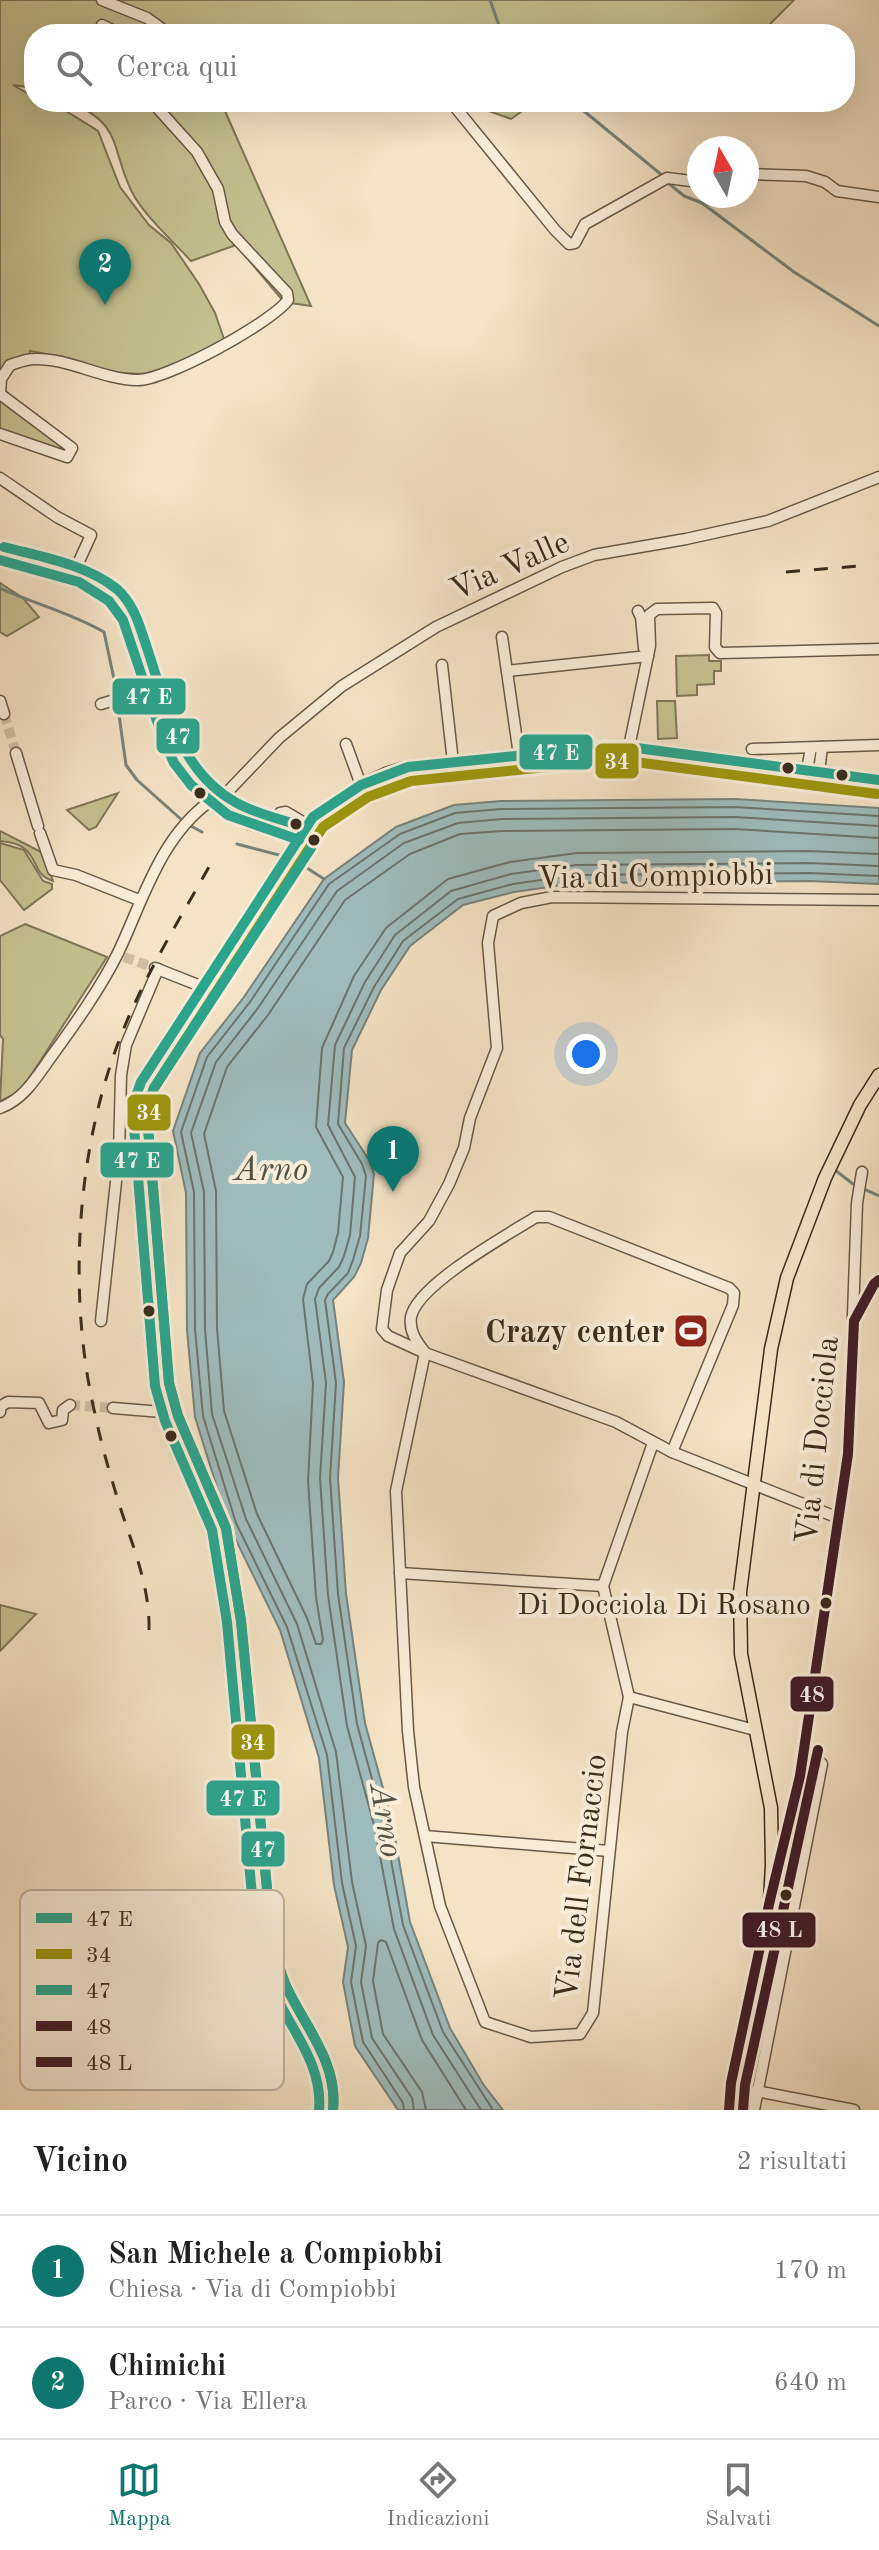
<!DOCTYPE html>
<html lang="it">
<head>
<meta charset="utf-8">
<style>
  :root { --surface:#fff; --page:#f2f2f2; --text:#222; --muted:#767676; --line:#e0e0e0; --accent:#0f766e }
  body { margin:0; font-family:"Old Standard TT",serif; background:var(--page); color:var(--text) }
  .compass { position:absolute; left:687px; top:136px; width:72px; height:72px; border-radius:50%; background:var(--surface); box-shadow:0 8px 32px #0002; rotate:351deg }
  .you { position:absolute; left:586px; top:1054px; width:28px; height:28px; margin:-20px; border:6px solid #fff; border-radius:50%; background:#1a73e8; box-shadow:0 0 0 12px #1a73e833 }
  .badge { display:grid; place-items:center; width:52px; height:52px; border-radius:50%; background:var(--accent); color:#fff; font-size:26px; font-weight:700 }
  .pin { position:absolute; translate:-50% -66px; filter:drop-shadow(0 2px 4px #0008) }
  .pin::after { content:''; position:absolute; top:42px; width:28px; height:24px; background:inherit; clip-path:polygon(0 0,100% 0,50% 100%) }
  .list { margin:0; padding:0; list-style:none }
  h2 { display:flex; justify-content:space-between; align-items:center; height:104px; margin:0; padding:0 32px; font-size:34px }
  h2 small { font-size:26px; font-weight:400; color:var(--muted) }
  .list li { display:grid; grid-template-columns:52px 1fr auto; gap:24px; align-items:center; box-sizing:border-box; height:112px; padding:0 32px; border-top:2px solid var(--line) }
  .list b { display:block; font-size:30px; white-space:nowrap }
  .list p { margin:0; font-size:26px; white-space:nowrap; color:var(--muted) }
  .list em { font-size:26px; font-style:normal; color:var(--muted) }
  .icon { flex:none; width:44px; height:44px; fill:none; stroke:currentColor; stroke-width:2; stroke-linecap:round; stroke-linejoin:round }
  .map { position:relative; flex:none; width:879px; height:2110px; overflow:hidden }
  .search { position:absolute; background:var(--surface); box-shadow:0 8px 32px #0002; left:24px; right:24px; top:24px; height:88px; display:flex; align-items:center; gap:20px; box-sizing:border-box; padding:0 28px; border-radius:32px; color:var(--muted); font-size:30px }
  .sheet { height:328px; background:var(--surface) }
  nav { display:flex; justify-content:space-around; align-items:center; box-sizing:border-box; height:112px; border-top:2px solid var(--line); background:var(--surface); font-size:22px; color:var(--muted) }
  nav a { display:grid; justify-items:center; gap:4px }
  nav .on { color:var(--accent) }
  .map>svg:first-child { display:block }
</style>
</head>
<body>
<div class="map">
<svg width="879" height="2110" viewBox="0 0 879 2110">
  <rect width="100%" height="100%" fill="#f4e3c4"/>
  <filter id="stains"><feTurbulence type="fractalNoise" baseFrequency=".0025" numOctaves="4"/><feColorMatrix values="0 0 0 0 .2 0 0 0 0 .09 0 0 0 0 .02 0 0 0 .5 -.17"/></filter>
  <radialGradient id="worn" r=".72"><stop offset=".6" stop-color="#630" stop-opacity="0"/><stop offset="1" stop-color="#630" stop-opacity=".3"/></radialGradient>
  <g fill="#c3c18f" stroke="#7e7756" stroke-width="2">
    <path d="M 0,0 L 794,0 L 760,34 L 34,34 L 34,88 L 13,85 L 34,97 L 34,102 L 53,103 L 98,131 L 120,187 L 149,225 L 171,243 L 199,284 L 215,313 L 224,339 L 195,357 L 151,374 L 110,373 L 72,359 L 30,351 L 29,357 L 0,373 Z"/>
    <path d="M 70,102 L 221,102 L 311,306 L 284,302 L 236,245 L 191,261 C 173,241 142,214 131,190 C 110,146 123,125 70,102 Z"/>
    <path d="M 464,102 L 535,102 L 511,119 Z"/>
    <path d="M 0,400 L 67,448 L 64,452 L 5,432 L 0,428 Z"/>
    <path d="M 0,583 L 23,598 L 39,617 L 7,636 L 0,632 Z"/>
    <path d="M 709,655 L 709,661 L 721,661 L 721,671 L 714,671 L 714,684 L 697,685 L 697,695 L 677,696 L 676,656 Z"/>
    <path d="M 657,701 L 675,701 L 677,738 L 658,739 Z"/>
    <path d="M 118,793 L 96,827 L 89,830 L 67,810 Z"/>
    <path d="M 0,831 L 43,853 L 53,881 C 27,874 44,844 0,841 Z"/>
    <path d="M 0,843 L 24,850 L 43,881 L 52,884 L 52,889 L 24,910 L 0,880 Z"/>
    <path d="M 25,924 L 107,957 L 21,1091 L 0,1101 L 3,1039 L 0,1035 L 0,936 Z"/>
    <path d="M 0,1605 L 36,1614 L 0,1651 Z"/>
  </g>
  <path fill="#9fbcbd" stroke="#76837d" stroke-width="2" d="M 735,799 L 879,808 L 879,884 L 810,881 L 577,883 L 514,892 L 463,905 L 410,946 L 381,990 L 352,1050 L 345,1123 L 369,1160 L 374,1174 L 368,1238 L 361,1263 L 354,1277 L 333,1300 L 344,1382 L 338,1478 L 346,1594 L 365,1723 L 392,1821 L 410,1922 L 450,2028 L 483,2084 L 503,2110 L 398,2110 L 355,2046 L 343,1982 L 348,1947 L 334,1885 L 319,1758 L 280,1630 L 229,1526 L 195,1417 L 187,1330 L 186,1193 L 173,1131 L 200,1053 L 244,997 L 324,879 L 396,827 L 454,805 L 501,801 Z"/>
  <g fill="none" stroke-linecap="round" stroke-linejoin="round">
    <g stroke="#6c746d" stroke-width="2">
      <path d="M 879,838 L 734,829 L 502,831 L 460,834 L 410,854 L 345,900 L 268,1015 L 227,1067 L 204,1134 L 216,1191 L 217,1328 L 224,1411 L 257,1514 L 307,1618 L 316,1644 L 321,1644 L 323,1640 L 316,1597 L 308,1481 L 313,1384 L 303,1299 L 307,1284 L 329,1261 L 333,1252 L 338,1233 L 343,1177 L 316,1127 L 322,1048 L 354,976 L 386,928 L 448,879 L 510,862 L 577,853 L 809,851 L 879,854"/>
      <path d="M 404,2110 L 403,2103 L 363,2042 L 351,1982 L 356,1946 L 342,1883 L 327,1755 L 287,1627 L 236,1523 L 203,1416 L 195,1329 L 194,1192 L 181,1132 L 207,1057 L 250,1002 L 329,884 L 400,834 L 455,813 L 501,809 L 734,807 L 879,816"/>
      <path d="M 414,2110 L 412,2098 L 372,2038 L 361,1982 L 366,1946 L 352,1882 L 336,1752 L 297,1624 L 246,1519 L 212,1414 L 205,1329 L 204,1192 L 191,1133 L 216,1062 L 258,1008 L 337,891 L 404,843 L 458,823 L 502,819 L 734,817 L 879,826"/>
      <path d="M 426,2110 L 422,2092 L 383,2034 L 373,1981 L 378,1943 L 381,1940 L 386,1942 L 422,2040 L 466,2110"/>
      <path d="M 481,2110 L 433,2035 L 394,1929 L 374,1825 L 347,1726 L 328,1595 L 320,1478 L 326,1383 L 315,1299 L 319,1288 L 339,1267 L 344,1256 L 350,1235 L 355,1177 L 328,1125 L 335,1045 L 365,982 L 395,935 L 451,891 L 511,874 L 576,865 L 809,863 L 879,866"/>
      <path d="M 493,2110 L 443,2032 L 403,1925 L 384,1823 L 357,1724 L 338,1594 L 330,1478 L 336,1383 L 325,1300 L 328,1294 L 348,1273 L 353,1260 L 360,1236 L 366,1176 L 362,1164 L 338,1124 L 344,1048 L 374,987 L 403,941 L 458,899 L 513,884 L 576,875 L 809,873 L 879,876"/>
    </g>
    <g stroke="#76837d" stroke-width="3">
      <path d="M 490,0 L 502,34"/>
      <path d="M 573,102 L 663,176"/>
      <path d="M 667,182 L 684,196 L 702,203 L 794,272 L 879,326"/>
      <path d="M 0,588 C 35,604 71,613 104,632 L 114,679 L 126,765 L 137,780 L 183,821"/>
      <path d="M 189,825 L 202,832"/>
      <path d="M 237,844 L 279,855"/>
      <path d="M 293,859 L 324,879"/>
      <path d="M 835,1170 L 853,1184 L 879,1196"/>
    </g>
    <g stroke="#cfbfa3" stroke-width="10" stroke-dasharray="10 5" stroke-linecap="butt">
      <path d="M 4,714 L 16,753"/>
      <path d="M 224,813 L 249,824"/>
      <path d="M 124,957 L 155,968"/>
      <path d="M 70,1405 L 113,1408"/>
    </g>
    <defs>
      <g id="minor">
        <path d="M 102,0 L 147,18 L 169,34"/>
        <path d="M 100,34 L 102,25 L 120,34"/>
        <path d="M 451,102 L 555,230 L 569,244 L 575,243 L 585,224 L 667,178 L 699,182"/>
        <path d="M 747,174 L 806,176 L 825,182 L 837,191 L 879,197"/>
        <path d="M 0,394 L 1,379 L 10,365 C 17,363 26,359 34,359 C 69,358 101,379 137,380 C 165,381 271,323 288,300 L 287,293 L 232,234 L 225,222 L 218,189 L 197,152 L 152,102"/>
        <path d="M 0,394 L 72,448 L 67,457 L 0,434"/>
        <path d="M 0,478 L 57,517 L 91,535 L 71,579"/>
        <path d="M 0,560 L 79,582 L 109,601 L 123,620 L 145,691 L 174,763 L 201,795 L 224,813"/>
        <path d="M 638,611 L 641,617 L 644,648"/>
        <path d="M 502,637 L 519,755"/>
        <path d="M 442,665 L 453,762"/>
        <path d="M 507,671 L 648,656"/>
        <path d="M 0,701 L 4,714"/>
        <path d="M 101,704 L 145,691"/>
        <path d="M 346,744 L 361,785"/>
        <path d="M 752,749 L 879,745"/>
        <path d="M 631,751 L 629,747 L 650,646 L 649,615 L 657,609 L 713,608 L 716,613 L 715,647 L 720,653 L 879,649"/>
        <path d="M 16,753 L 38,826"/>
        <path d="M 646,755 L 751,771"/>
        <path d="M 807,770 L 811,748"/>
        <path d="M 819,772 L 822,747"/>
        <path d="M 215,805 L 279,738 L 342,686 L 436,627 L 562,567 L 594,555 L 686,539 L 768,521 L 879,477"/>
        <path d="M 249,824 L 299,840"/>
        <path d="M 270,829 L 280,813 L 286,812 L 308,825"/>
        <path d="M 40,833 L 53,870 L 76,875 L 139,900"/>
        <path d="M 155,968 L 203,987"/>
        <path d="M 0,1108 C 24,1099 36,1078 51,1057 C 75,1024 100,989 118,953 C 143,900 160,838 209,802"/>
        <path d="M 857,1316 L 874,1284 L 879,1280"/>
        <path d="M 101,1321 L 119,1154 L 121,1075 L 126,1045 L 158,969"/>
        <path d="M 424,1351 C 416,1341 409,1331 411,1317 C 417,1285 507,1235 536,1217 L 549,1217 L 729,1288 L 734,1293 L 733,1305 L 672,1452"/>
        <path d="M 425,1353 L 396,1491 L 408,1731 L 414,1787 L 440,1906 L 485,2022 L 531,2037 L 580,2034 L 593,2013 L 622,1732 L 629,1697 L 603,1586 L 653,1443"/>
        <path d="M 113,1408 L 162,1412"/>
        <path d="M 0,1412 L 1,1406 L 8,1402 L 39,1403 L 49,1423 L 62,1420 L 63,1410 L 70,1405"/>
        <path d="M 836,1517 L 672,1452 L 616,1422 L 425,1353 L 388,1336 L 382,1329 L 387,1290 L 400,1253 L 429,1221 L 449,1184 L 464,1148 L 470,1118 L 497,1048 L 488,943 L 493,916 L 521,903 L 552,897 L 879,900"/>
        <path d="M 400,1573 L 603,1586"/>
        <path d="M 629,1697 L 755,1730"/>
        <path d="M 425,1836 L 609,1851"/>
        <path d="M 774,1883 L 800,1776 L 848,1454 L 857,1203 L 862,1172"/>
        <path d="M 756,2091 L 854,2110"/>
        <path d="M 754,2110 L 822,1764 L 804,1747"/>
      </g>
      <g id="major">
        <path d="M 319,2110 C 330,2072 280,2015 268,1979 C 260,1955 256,1930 253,1906 L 227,1622 L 212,1530 L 165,1421 L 155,1386 L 134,1127 L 136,1096 L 141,1082 L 313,817 L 361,785 L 386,774 L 408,767 L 604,747 L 629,747 L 879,780"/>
        <path d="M 729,2110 L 731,2083 L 770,1900 L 772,1865 L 771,1808 L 741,1654 L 740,1592 L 771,1349 L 787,1278 L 825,1178 L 860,1105 L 879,1075"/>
      </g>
    </defs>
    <use href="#minor" stroke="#685a47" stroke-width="13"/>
    <use href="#major" stroke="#392d1d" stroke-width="15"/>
    <use href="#minor" stroke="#f8edd9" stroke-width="10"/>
    <use href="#major" stroke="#f4e3c4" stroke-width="12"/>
    <g stroke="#392d1d" stroke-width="3" stroke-dasharray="14 14" stroke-linecap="butt">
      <path d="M 786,572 L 860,566"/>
      <path d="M 149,1630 C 150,1589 135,1552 122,1513 C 112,1481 102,1448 95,1414 C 67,1294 76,1148 122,1033 C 145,975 178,922 209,867"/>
    </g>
    <defs>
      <g id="bus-1">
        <path d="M 0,560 L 79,582 L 109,601 L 123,620 L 162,736 L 174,763 L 191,785 L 228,815 L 299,840"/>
        <path d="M 319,2110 C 323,2064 291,2030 273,1990 C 261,1964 257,1935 253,1906 L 227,1622 L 212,1530 L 165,1421 L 155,1386 L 134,1127 L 136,1096 L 141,1082 L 313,817 L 361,785 L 408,767 L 604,747 L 629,747 L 879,780"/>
      </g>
      <path id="bus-2" d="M 333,2110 C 338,2063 306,2028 287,1988 C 280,1973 276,1956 272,1940 L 241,1621 L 226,1528 L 178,1416 L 169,1383 L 148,1127 L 150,1099 L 154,1088 L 323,827 L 368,797 L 411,781 L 605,761 L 628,761 L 877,794"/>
      <g id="bus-3">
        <path d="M 4,547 C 42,557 85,564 117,589 C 134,604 140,627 147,648 C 166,704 178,770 235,802 C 255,814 282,819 304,827"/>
        <path d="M 311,848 L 154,1088 L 150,1099 L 148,1127 L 169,1383 L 178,1416 L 226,1528 L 241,1621 L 272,1940 C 276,1956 280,1973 287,1988 C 306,2028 338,2063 333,2110"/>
      </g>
      <path id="bus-4" d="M 729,2110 L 731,2083 L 770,1900 L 800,1776 L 848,1454 L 854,1321 L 874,1284 L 879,1280"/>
      <path id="bus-5" d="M 743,2110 L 745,2085 L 818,1750"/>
    </defs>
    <use href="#bus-1" stroke="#f8edd9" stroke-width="16"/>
    <use href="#bus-2" stroke="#f8edd9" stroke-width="16"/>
    <use href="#bus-3" stroke="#f8edd9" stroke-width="16"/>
    <use href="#bus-4" stroke="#f8edd9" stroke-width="16"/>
    <use href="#bus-5" stroke="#f8edd9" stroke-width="16"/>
    <use href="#bus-1" stroke="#2ba58e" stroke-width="10"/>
    <use href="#bus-2" stroke="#9c960e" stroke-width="10"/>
    <use href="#bus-3" stroke="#2ba58e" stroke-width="10"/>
    <use href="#bus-4" stroke="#401c29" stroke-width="10"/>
    <use href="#bus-5" stroke="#401c29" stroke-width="10"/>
  </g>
  <defs>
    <symbol id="stadium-square" viewBox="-11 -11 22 22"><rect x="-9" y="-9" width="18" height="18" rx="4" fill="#8f2418" stroke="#f8edd9"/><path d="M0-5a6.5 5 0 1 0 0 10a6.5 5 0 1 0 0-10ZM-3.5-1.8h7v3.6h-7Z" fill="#fff"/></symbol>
  </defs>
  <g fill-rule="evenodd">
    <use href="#stadium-square" x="671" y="1311" width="40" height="40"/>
  </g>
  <g fill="#392d1d" stroke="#f8edd9" stroke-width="3">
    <circle cx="788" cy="768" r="7"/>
    <circle cx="842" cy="775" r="7"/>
    <circle cx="200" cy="793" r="7"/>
    <circle cx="296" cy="824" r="7"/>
    <circle cx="314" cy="840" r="7"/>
    <circle cx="149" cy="1311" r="7"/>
    <circle cx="171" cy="1436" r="7"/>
    <circle cx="826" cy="1603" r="7"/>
    <circle cx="786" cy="1895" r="7"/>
  </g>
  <g text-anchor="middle" stroke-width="8" stroke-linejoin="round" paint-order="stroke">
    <g font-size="30" fill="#392d1d" stroke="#f8edd9" text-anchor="end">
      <text x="811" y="1614">Di Docciola Di Rosano</text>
    </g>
    <g font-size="32" fill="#392d1d" stroke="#f8edd9">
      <text transform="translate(509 565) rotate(-24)" y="11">Via Valle</text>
      <text transform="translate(655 875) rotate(-1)" y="11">Via di Compiobbi</text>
      <text transform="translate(816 1440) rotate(-84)" y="11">Via di Docciola</text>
      <text transform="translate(580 1877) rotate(-83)" y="11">Via dell Fornaccio</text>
    </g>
    <g font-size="32" font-weight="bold" fill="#392d1d" stroke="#f8edd9" text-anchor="end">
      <text x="665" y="1342">Crazy center</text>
    </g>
    <g font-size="34" font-style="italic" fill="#525145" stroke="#f8edd9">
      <text x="271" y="1180">Arno</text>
      <text transform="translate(388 1820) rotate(81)" y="12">Arno</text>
    </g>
  </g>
  <rect x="20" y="1890" width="264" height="200" rx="12" fill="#f8edd9" stroke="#bfb3a1" stroke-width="2"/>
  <rect x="36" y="1913" width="36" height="10" fill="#2ba58e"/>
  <rect x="36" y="1949" width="36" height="10" fill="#9c960e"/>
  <rect x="36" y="1985" width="36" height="10" fill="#2ba58e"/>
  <rect x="36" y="2021" width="36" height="10" fill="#401c29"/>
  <rect x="36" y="2057" width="36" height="10" fill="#401c29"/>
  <g font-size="22" fill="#392d1d">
    <text x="86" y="1926">47 E</text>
    <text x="86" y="1962">34</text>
    <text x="86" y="1998">47</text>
    <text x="86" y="2034">48</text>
    <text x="86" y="2070">48 L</text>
  </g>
  <g stroke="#f8edd9" stroke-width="3">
    <rect x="111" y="677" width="76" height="39" rx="8" fill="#2ba58e"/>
    <rect x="155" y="717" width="46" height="38" rx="8" fill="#2ba58e"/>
    <rect x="518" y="733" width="76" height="38" rx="8" fill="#2ba58e"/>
    <rect x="594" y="742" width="46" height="38" rx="8" fill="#9c960e"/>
    <rect x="126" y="1093" width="46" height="39" rx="8" fill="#9c960e"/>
    <rect x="99" y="1141" width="76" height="38" rx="8" fill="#2ba58e"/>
    <rect x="789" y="1675" width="46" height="38" rx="8" fill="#401c29"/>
    <rect x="230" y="1723" width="46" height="38" rx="8" fill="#9c960e"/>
    <rect x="205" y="1779" width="76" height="38" rx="8" fill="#2ba58e"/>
    <rect x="240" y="1830" width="46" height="38" rx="8" fill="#2ba58e"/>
    <rect x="741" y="1911" width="76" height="38" rx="8" fill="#401c29"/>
  </g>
  <g font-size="22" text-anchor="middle" font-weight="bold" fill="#fff">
    <text x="149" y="704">47 E</text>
    <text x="178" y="744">47</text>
    <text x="556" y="760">47 E</text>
    <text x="617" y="769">34</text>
    <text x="149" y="1120">34</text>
    <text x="137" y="1168">47 E</text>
    <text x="812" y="1702">48</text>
    <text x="253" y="1750">34</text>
    <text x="243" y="1806">47 E</text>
    <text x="263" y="1857">47</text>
    <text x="779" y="1937">48 L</text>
  </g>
  <rect width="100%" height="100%" filter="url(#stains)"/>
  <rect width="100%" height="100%" fill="url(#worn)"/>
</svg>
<svg class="compass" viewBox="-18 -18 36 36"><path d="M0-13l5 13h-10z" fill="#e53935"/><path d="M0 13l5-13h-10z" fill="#767676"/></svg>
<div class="you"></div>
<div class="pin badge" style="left:393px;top:1192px">1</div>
<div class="pin badge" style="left:105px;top:305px">2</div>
<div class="search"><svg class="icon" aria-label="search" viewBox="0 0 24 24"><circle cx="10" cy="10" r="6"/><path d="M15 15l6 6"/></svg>Cerca qui</div>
</div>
<section class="sheet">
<h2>Vicino<small>2 risultati</small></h2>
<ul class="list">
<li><span class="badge">1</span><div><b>San Michele a Compiobbi</b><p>Chiesa · Via di Compiobbi</p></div><em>170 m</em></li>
<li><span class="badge">2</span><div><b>Chimichi</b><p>Parco · Via Ellera</p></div><em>640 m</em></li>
</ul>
</section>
<nav>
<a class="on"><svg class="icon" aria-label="map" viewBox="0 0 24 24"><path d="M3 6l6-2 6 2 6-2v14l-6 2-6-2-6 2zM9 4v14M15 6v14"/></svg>Mappa</a>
<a><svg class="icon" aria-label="directions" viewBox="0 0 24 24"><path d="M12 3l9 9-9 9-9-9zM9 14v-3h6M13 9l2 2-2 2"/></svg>Indicazioni</a>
<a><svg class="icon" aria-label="saved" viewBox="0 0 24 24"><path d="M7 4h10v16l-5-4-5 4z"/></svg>Salvati</a>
</nav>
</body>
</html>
